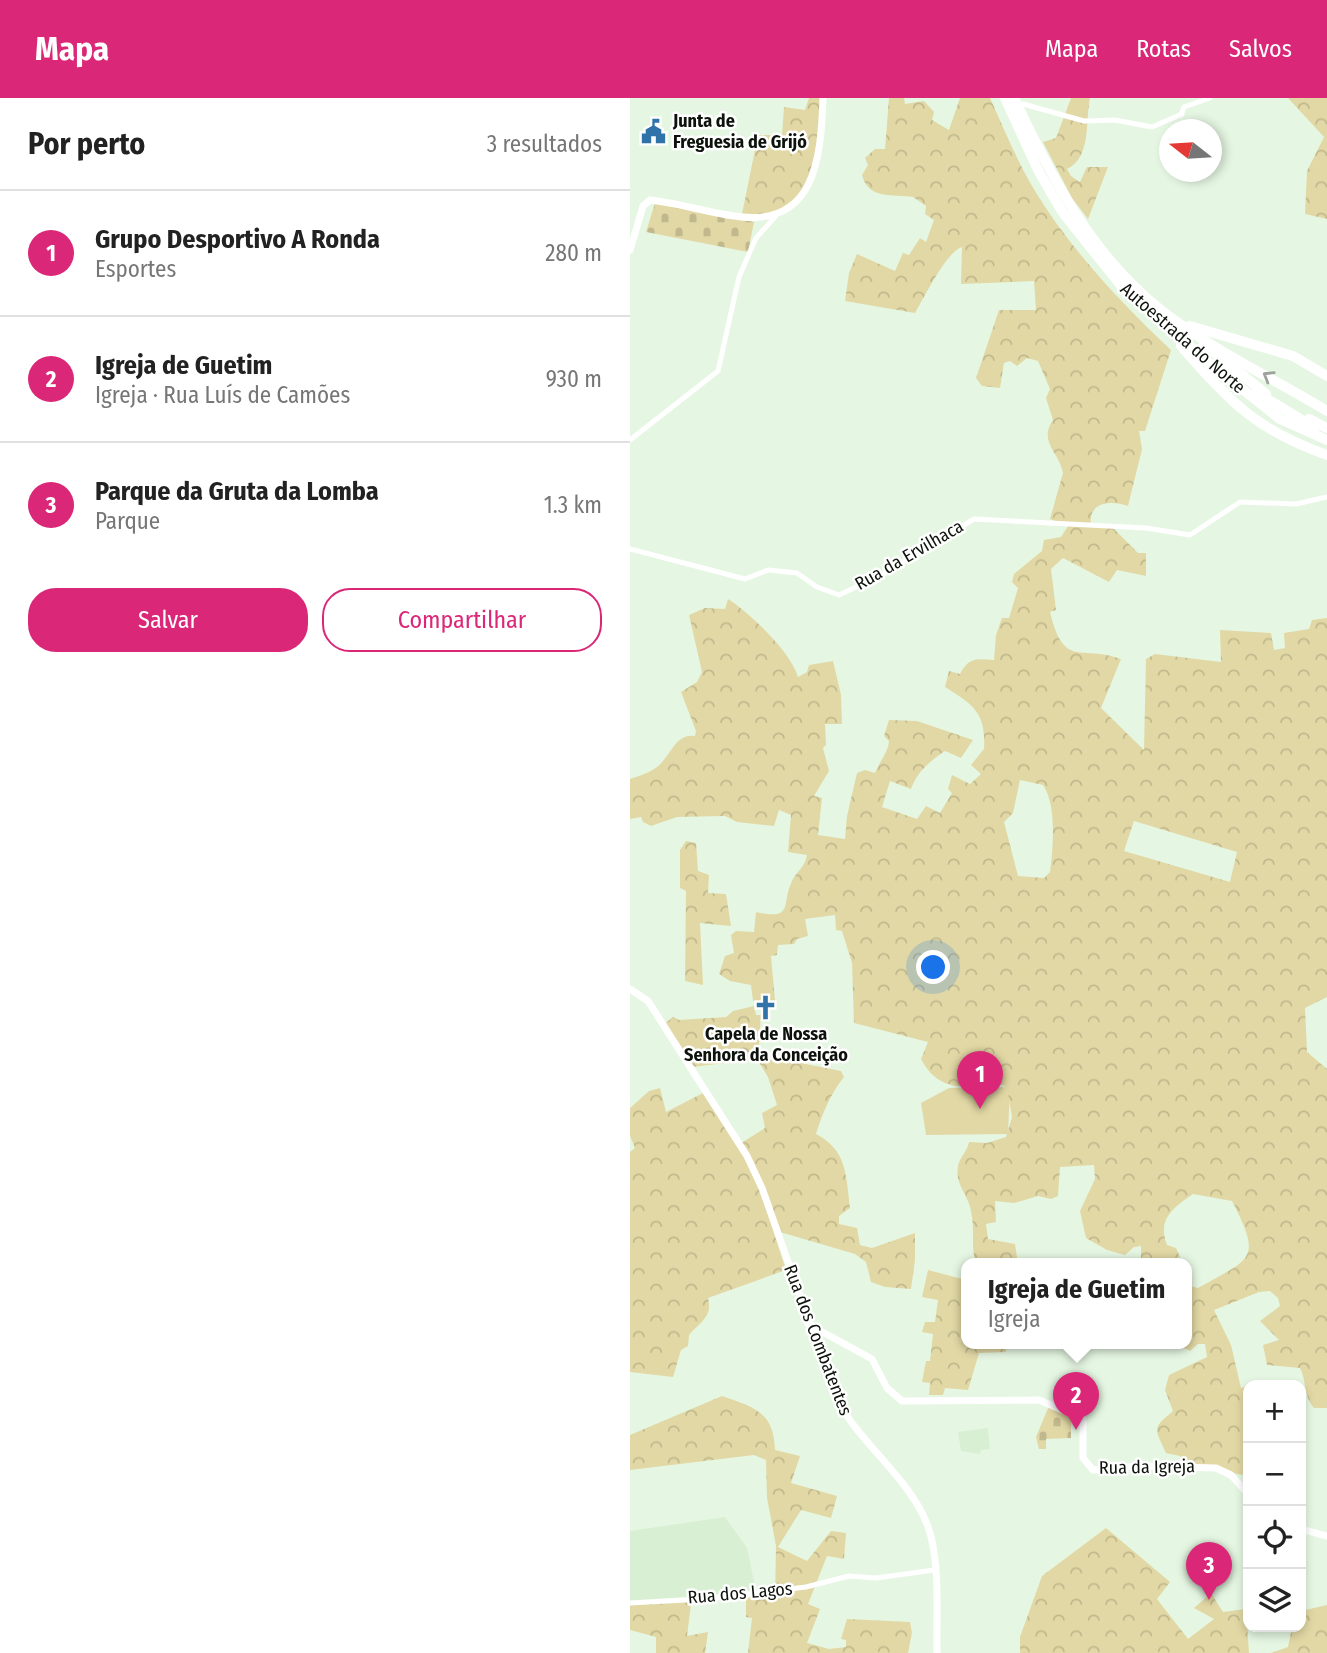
<!DOCTYPE html>
<html lang="pt">
<head>
<meta charset="utf-8">
<style>
  :root { --surface:#fff; --page:#f6f6f6; --text:#222; --muted:#767676; --line:#e0e0e0; --accent:#db2777 }
  body { margin:0; font-family:"Fira Sans Condensed",sans-serif; background:var(--page); color:var(--text) }
  .controls { position:absolute; right:21px; bottom:21px; display:grid; overflow:hidden; border-radius:14px; box-shadow:0 4px 10px #0003 }
  .controls button { width:63px; height:63px; display:grid; place-items:center; padding:0; border:0; border-bottom:2px solid var(--line); background:var(--surface); color:var(--text); font:35px sans-serif }
  .compass { position:absolute; left:529px; top:21px; width:63px; height:63px; border-radius:50%; background:var(--surface); box-shadow:0 4px 10px #0003; rotate:287deg }
  .you { position:absolute; left:304px; top:870px; width:24px; height:24px; margin:-18px; border:5px solid #fff; border-radius:50%; background:#1a73e8; box-shadow:0 0 0 10px #1a73e833 }
  .badge { display:grid; place-items:center; width:46px; height:46px; border-radius:50%; background:var(--accent); color:#fff; font-size:23px; font-weight:700 }
  .pin { position:absolute; translate:-50% -58px; filter:drop-shadow(0 2px 4px #0008) }
  .pin::after { content:''; position:absolute; top:37px; width:24px; height:21px; background:inherit; clip-path:polygon(0 0,100% 0,50% 100%) }
  .popup { position:absolute; left:331px; top:1160px; width:231px; height:91px; box-sizing:border-box; display:grid; place-content:center; border-radius:14px; background:var(--surface); filter:drop-shadow(0 2px 5px #0005); font-size:23px; white-space:nowrap; color:var(--muted) }
  .popup b { font-size:26px; color:var(--text) }
  .popup::after { content:''; position:absolute; left:50%; top:100%; margin-left:-14px; border:14px solid transparent; border-top-color:var(--surface) }
  .list { margin:0; padding:0; list-style:none }
  h2 { display:flex; justify-content:space-between; align-items:center; height:91px; margin:0; padding:0 28px; font-size:30px }
  h2 small { font-size:23px; font-weight:400; color:var(--muted) }
  .list li { display:grid; grid-template-columns:46px 1fr auto; gap:21px; align-items:center; box-sizing:border-box; height:126px; padding:0 28px; border-top:2px solid var(--line) }
  .list b { display:block; font-size:26px; white-space:nowrap }
  .list p { margin:0; font-size:23px; white-space:nowrap; color:var(--muted) }
  .list em { font-size:23px; font-style:normal; color:var(--muted) }
  .actions { display:flex; gap:14px; padding:21px 28px }
  .actions a { flex:1; padding:16px 0; border:2px solid var(--accent); border-radius:28px; text-align:center; font-size:24px; color:var(--accent) }
  .actions .main { background:var(--accent); color:#fff }
  .icon { flex:none; width:38px; height:38px; fill:none; stroke:currentColor; stroke-width:2; stroke-linecap:round; stroke-linejoin:round }
  .map { position:relative; flex:none; width:697px; height:1555px; overflow:hidden }
  header { display:flex; align-items:center; gap:42px; box-sizing:border-box; height:98px; padding:0 35px; background:var(--accent); color:#fff }
  header strong { font-size:33px }
  nav { display:flex; gap:38px; margin-inline-start:auto; font-size:24px }
  main { display:flex }
  aside { flex:1; background:var(--surface) }
  .map>svg:first-child { display:block }
</style>
</head>
<body>
<header>
<strong>Mapa</strong>
<nav><a>Mapa</a><a>Rotas</a><a>Salvos</a></nav>
</header>
<main>
<aside>
<h2>Por perto<small>3 resultados</small></h2>
<ul class="list">
<li><span class="badge">1</span><div><b>Grupo Desportivo A Ronda</b><p>Esportes</p></div><em>280 m</em></li>
<li><span class="badge">2</span><div><b>Igreja de Guetim</b><p>Igreja · Rua Luís de Camões</p></div><em>930 m</em></li>
<li><span class="badge">3</span><div><b>Parque da Gruta da Lomba</b><p>Parque</p></div><em>1.3 km</em></li>
</ul>
<div class="actions"><a class="main">Salvar</a><a>Compartilhar</a></div>
</aside>
<div class="map">
<svg width="697" height="1555" viewBox="0 0 697 1555">
  <defs>
    <pattern id="forest-crowns" width="20" height="18" patternUnits="userSpaceOnUse" patternTransform="scale(1.75)"><rect width="20" height="18" fill="#e2d8a5"/><path d="M2 6a3 3 0 1 1 6 0M12 15a3 3 0 1 1 6 0" fill="none" stroke="#c1b88d"/></pattern>
    <pattern id="cemetery-stones" width="16" height="16" patternUnits="userSpaceOnUse" patternTransform="scale(1.75)"><rect width="16" height="16" fill="#e2d8a5"/><path d="M2 7V4a2 2 0 0 1 4 0v3zM10 15v-3a2 2 0 0 1 4 0v3z" fill="#c1b88d"/></pattern>
  </defs>
  <rect width="100%" height="100%" fill="#e5f7e2"/>
  <g fill="#d8efd3">
    <path d="M 358,1330 L 360,1351 L 351,1352 L 350,1356 L 331,1353 L 328,1334 Z"/>
    <path d="M 95,1419 L 117,1450 L 126,1493 L 0,1503 L 0,1433 Z"/>
  </g>
  <path fill="#e2d8a5" d="M 380,989 L 378,1036 L 296,1037 L 291,1005 L 319,990 Z"/>
  <g fill="url(#forest-crowns)" fill-rule="evenodd">
    <path d="M 179,0 L 191,0 C 189,39 189,98 144,115 C 136,119 121,116 112,116 L 128,37 L 152,37 L 154,9 L 175,12 Z"/>
    <path d="M 259,0 L 274,0 L 275,6 L 294,3 L 304,14 L 302,22 L 319,32 L 330,0 L 360,0 C 374,31 387,63 405,93 C 440,151 492,206 541,252 L 515,333 L 509,333 L 512,351 L 498,408 C 480,402 458,404 461,427 L 483,430 L 508,455 L 516,455 L 516,478 L 487,472 L 479,484 L 433,460 L 421,471 L 426,512 L 420,514 C 434,572 450,546 491,561 L 471,610 L 514,652 L 516,561 L 525,556 L 591,564 L 590,532 L 641,535 L 644,552 L 655,550 L 654,535 L 679,531 L 682,522 L 697,520 L 697,899 L 675,910 L 677,954 L 697,971 L 697,1310 L 684,1310 C 673,1297 677,1284 670,1270 L 637,1267 L 633,1247 L 649,1242 L 630,1223 L 650,1208 L 648,1200 L 640,1193 L 629,1194 L 584,1212 L 601,1247 L 611,1290 L 618,1288 L 618,1372 L 612,1377 L 555,1365 L 550,1358 L 536,1355 C 524,1329 522,1331 543,1313 L 535,1292 L 539,1277 L 577,1259 L 575,1246 L 568,1246 L 560,1253 L 547,1246 L 556,1246 L 556,1187 L 568,1190 C 621,1160 633,1163 602,1103 L 563,1096 C 543,1110 527,1121 537,1147 L 546,1150 L 553,1166 L 511,1166 L 511,1148 L 504,1149 L 495,1157 L 477,1152 L 456,1140 L 450,1113 L 465,1081 L 464,1067 L 430,1069 L 428,1098 L 421,1101 L 408,1098 L 384,1105 L 365,1103 L 366,1124 L 356,1126 L 358,1141 L 385,1146 L 388,1166 L 346,1166 C 340,1146 346,1131 340,1109 C 336,1094 325,1086 328,1068 C 330,1059 337,1054 339,1044 L 357,1045 L 376,1039 L 382,1019 L 377,990 L 373,987 C 338,988 310,997 291,961 L 298,944 L 224,925 L 222,865 L 212,833 L 206,832 L 205,817 L 175,821 L 178,838 L 167,841 L 164,846 L 148,847 L 147,857 L 141,858 L 145,903 L 123,903 L 121,887 L 100,883 L 89,876 L 95,858 L 104,855 L 101,837 L 106,833 L 124,834 L 126,814 C 166,823 150,805 163,781 C 168,772 175,769 177,757 L 158,754 L 161,717 L 149,712 L 144,728 L 107,724 L 95,718 L 47,719 L 21,728 L 13,724 L 11,719 L 0,721 L 0,681 C 9,678 19,675 27,669 C 41,658 45,635 65,638 L 66,633 L 51,594 L 67,584 L 72,574 L 59,517 L 75,510 L 95,511 L 98,501 C 120,515 161,554 168,579 L 177,574 L 179,567 L 203,563 L 211,597 L 212,626 L 195,626 L 196,647 L 193,650 L 199,673 L 184,698 L 192,700 L 188,737 L 215,741 L 217,718 L 227,675 L 235,672 L 245,675 C 249,665 259,652 259,643 L 254,638 L 259,622 L 287,623 L 343,642 L 331,660 L 315,653 C 300,663 287,674 281,691 L 260,683 L 252,709 L 287,721 L 296,708 L 310,715 L 322,695 L 318,691 L 322,677 L 340,686 L 351,676 L 341,667 L 354,651 C 356,615 344,607 315,589 L 319,573 L 330,576 C 339,559 347,561 364,562 L 366,537 L 372,520 L 379,520 L 388,490 L 382,484 L 384,476 L 412,453 L 414,442 L 431,439 L 438,428 L 420,421 L 433,375 C 429,354 408,343 423,322 L 416,300 L 420,291 L 408,263 L 397,260 L 387,268 L 380,263 L 374,265 L 370,290 L 352,288 L 346,280 L 369,212 L 406,212 L 404,183 L 331,186 L 332,149 C 316,154 294,200 285,215 L 215,203 L 219,175 L 227,156 L 265,173 L 273,155 L 279,157 L 290,140 L 296,144 L 304,122 L 295,116 L 296,108 L 283,99 C 263,96 238,102 232,77 L 238,67 L 235,60 L 245,51 L 255,51 ZM 390,682 L 413,687 C 427,707 423,751 420,774 L 414,780 L 388,778 L 374,724 L 383,715 ZM 504,723 L 607,754 L 600,784 L 494,753 Z"/>
    <path d="M 441,0 L 460,0 C 455,22 462,59 437,71 L 441,78 L 450,84 L 457,69 L 478,69 L 458,121 L 442,100 L 413,44 L 426,40 Z"/>
    <path d="M 658,0 L 697,0 L 697,121 L 675,116 L 677,73 L 694,39 Z"/>
    <path d="M 56,743 L 66,745 L 68,773 L 79,777 L 78,795 L 96,796 L 101,828 L 70,825 L 73,887 L 55,883 L 56,793 L 50,790 L 50,752 Z"/>
    <path d="M 124,908 L 126,917 L 131,917 L 128,961 L 156,962 L 211,973 L 214,979 C 201,995 192,1016 186,1036 C 217,1052 216,1077 220,1110 L 209,1118 L 209,1126 L 227,1130 L 230,1147 L 242,1150 L 285,1135 L 285,1162 L 281,1191 L 255,1189 L 241,1184 L 236,1164 L 225,1156 L 143,1132 L 156,1172 L 78,1200 C 83,1219 70,1224 59,1237 L 58,1248 L 51,1252 L 43,1279 L 0,1274 L 0,1054 L 5,1050 L 0,1038 L 0,1010 L 19,993 L 30,990 L 36,1014 L 73,995 L 108,1047 L 135,1030 L 132,1015 L 147,1007 L 138,979 L 127,961 L 62,969 L 34,926 L 43,919 L 49,922 L 96,919 L 103,913 Z"/>
    <path d="M 298,1172 L 336,1182 L 336,1246 L 377,1246 L 376,1254 L 349,1255 L 338,1292 L 315,1290 L 313,1297 L 299,1297 L 300,1285 L 292,1284 L 296,1263 L 300,1263 L 303,1236 L 292,1234 L 295,1224 L 305,1224 L 308,1202 L 292,1199 Z"/>
    <path d="M 92,1298 C 123,1309 144,1313 145,1352 L 170,1358 L 161,1385 L 207,1398 L 201,1420 L 171,1412 L 148,1449 L 177,1463 L 201,1433 L 216,1435 L 214,1461 L 197,1458 L 178,1506 L 190,1511 L 177,1545 L 199,1551 L 216,1549 L 216,1542 L 211,1541 L 217,1521 L 280,1524 L 282,1535 L 278,1555 L 118,1555 L 122,1520 L 116,1519 L 116,1500 L 145,1497 L 146,1448 L 137,1400 L 136,1362 L 124,1357 L 0,1372 L 0,1337 Z"/>
    <path d="M 476,1430 L 540,1484 L 527,1501 L 558,1541 L 584,1521 L 564,1510 L 581,1495 L 593,1514 L 616,1511 L 619,1555 L 390,1555 L 390,1539 L 412,1478 Z"/>
    <path d="M 57,1503 L 61,1506 L 57,1538 L 78,1534 L 75,1555 L 26,1555 L 26,1539 L 0,1532 L 0,1506 Z"/>
    <path d="M 697,1507 L 697,1555 L 641,1555 L 658,1549 L 662,1529 L 671,1529 L 671,1513 Z"/>
  </g>
  <g fill="url(#cemetery-stones)">
    <path d="M 25,105 L 124,124 L 118,154 L 16,134 Z"/>
    <path d="M 419,1308 L 441,1318 L 441,1340 L 416,1341 L 416,1351 L 409,1351 L 406,1339 Z"/>
  </g>
  <g fill="none" stroke-linecap="round" stroke-linejoin="round">
    <g stroke="#fff" stroke-width="5">
      <path d="M 393,6 L 454,23 L 485,22 L 522,29 L 552,16"/>
      <path d="M 551,17 L 554,9 L 580,0"/>
      <path d="M 0,342 L 88,273 L 109,179 L 126,140 L 145,119"/>
      <path d="M 0,451 L 115,481 L 138,472 L 167,475 L 187,489 L 209,497 L 252,477 L 344,421 L 516,430 L 560,437 L 610,404 L 666,406 L 697,399"/>
      <path d="M 0,1505 L 74,1501 L 176,1489 L 219,1478 L 246,1480 L 304,1472"/>
    </g>
    <g stroke="#fff" stroke-width="7">
      <path d="M 0,152 L 13,108 L 20,102 C 48,105 76,114 104,118 C 185,131 191,61 193,0"/>
      <path d="M 0,891 L 18,903 L 117,1058 L 132,1090 L 206,1300 C 230,1346 278,1378 297,1426 C 311,1461 306,1518 307,1555"/>
      <path d="M 178,1226 L 242,1261 L 257,1290 L 272,1303 L 409,1302 L 453,1321 L 453,1360 L 463,1372 L 511,1368 L 586,1370 L 601,1377 L 618,1396"/>
      <path d="M 671,1431 L 697,1438"/>
    </g>
    <g stroke="#fff" stroke-width="10">
      <path d="M 375,0 L 409,74 L 433,115 L 493,190 L 576,262 L 650,321 L 697,342"/>
      <path d="M 384,0 C 422,80 461,157 532,213 C 581,251 644,281 697,313"/>
      <path d="M 560,228 L 663,258 L 697,278"/>
      <path d="M 574,246 L 636,296"/>
      <path d="M 551,248 C 601,304 624,331 697,357"/>
      <path d="M 626,294 L 685,330"/>
      <path d="M 679,321 L 697,330"/>
    </g>
  </g>
  <defs><path id="oneway-chevron" d="M-2-3.5L2.5 0L-2 3.5" fill="none" stroke-width="1.6" stroke-linecap="round" stroke-linejoin="round" transform="scale(1.75)"/></defs>
  <use stroke="#9ea19e" href="#oneway-chevron" transform="translate(638 278) rotate(-149)"/>
  <defs>
    <symbol id="civic-bare" viewBox="-9 -9 18 18"><path d="M-.6-6.5H3V-4.5H.6V-3L4-1V1h2V6H-6V1h2V-1L-.6-3ZM-1.2 2.5V6h2.4V2.5Z" fill="#2f73a8" stroke="#fefefe" stroke-width="2.5" paint-order="stroke"/></symbol>
    <symbol id="church-bare" viewBox="-9 -9 18 18"><path d="M-1.2-6h2.4v3.5h3.3v2.4h-3.3V6h-2.4V-.1h-3.3v-2.4h3.3Z" fill="#2f73a8" stroke="#fefefe" stroke-width="2.5" paint-order="stroke"/></symbol>
  </defs>
  <g fill-rule="evenodd">
    <use href="#civic-bare" x="6" y="16" width="35" height="35"/>
    <use href="#church-bare" x="118" y="892" width="35" height="35"/>
  </g>
  <g text-anchor="middle" stroke-width="5" stroke-linejoin="round" paint-order="stroke">
    <g font-size="18" font-weight="bold" fill="#0d130c" stroke="#fefefe" text-anchor="start">
      <text x="43" y="29">Junta de<tspan x="43" dy="21">Freguesia de Grijó</tspan></text>
      <text x="136" y="942" text-anchor="middle">Capela de Nossa<tspan x="136" dy="21">Senhora da Conceição</tspan></text>
    </g>
    <g font-size="18" fill="#0d130c" stroke="#fefefe">
      <text transform="translate(553 240) rotate(41)" y="6">Autoestrada do Norte</text>
      <text transform="translate(279 457) rotate(-30)" y="6">Rua da Ervilhaca</text>
      <text transform="translate(188 1242) rotate(69)" y="6">Rua dos Combatentes</text>
      <text transform="translate(517 1369) rotate(-1)" y="6">Rua da Igreja</text>
      <text transform="translate(110 1495) rotate(-5)" y="6">Rua dos Lagos</text>
    </g>
  </g>
</svg>
<div class="controls">
<button>+</button>
<button>−</button>
<button><svg class="icon" aria-label="locate" viewBox="0 0 24 24"><circle cx="12" cy="12" r="6"/><path d="M12 2v4M12 18v4M2 12h4M18 12h4"/></svg></button>
<button><svg class="icon" aria-label="layers" viewBox="0 0 24 24"><path d="M12 4l9 5-9 5-9-5zM3 14l9 5 9-5"/></svg></button>
</div>
<svg class="compass" viewBox="-18 -18 36 36"><path d="M0-13l5 13h-10z" fill="#e53935"/><path d="M0 13l5-13h-10z" fill="#767676"/></svg>
<div class="you"></div>
<div class="pin badge" style="left:350px;top:1011px">1</div>
<div class="pin badge" style="left:446px;top:1332px">2</div>
<div class="popup"><b>Igreja de Guetim</b>Igreja</div>
<div class="pin badge" style="left:579px;top:1502px">3</div>
</div>
</main>
</body>
</html>
